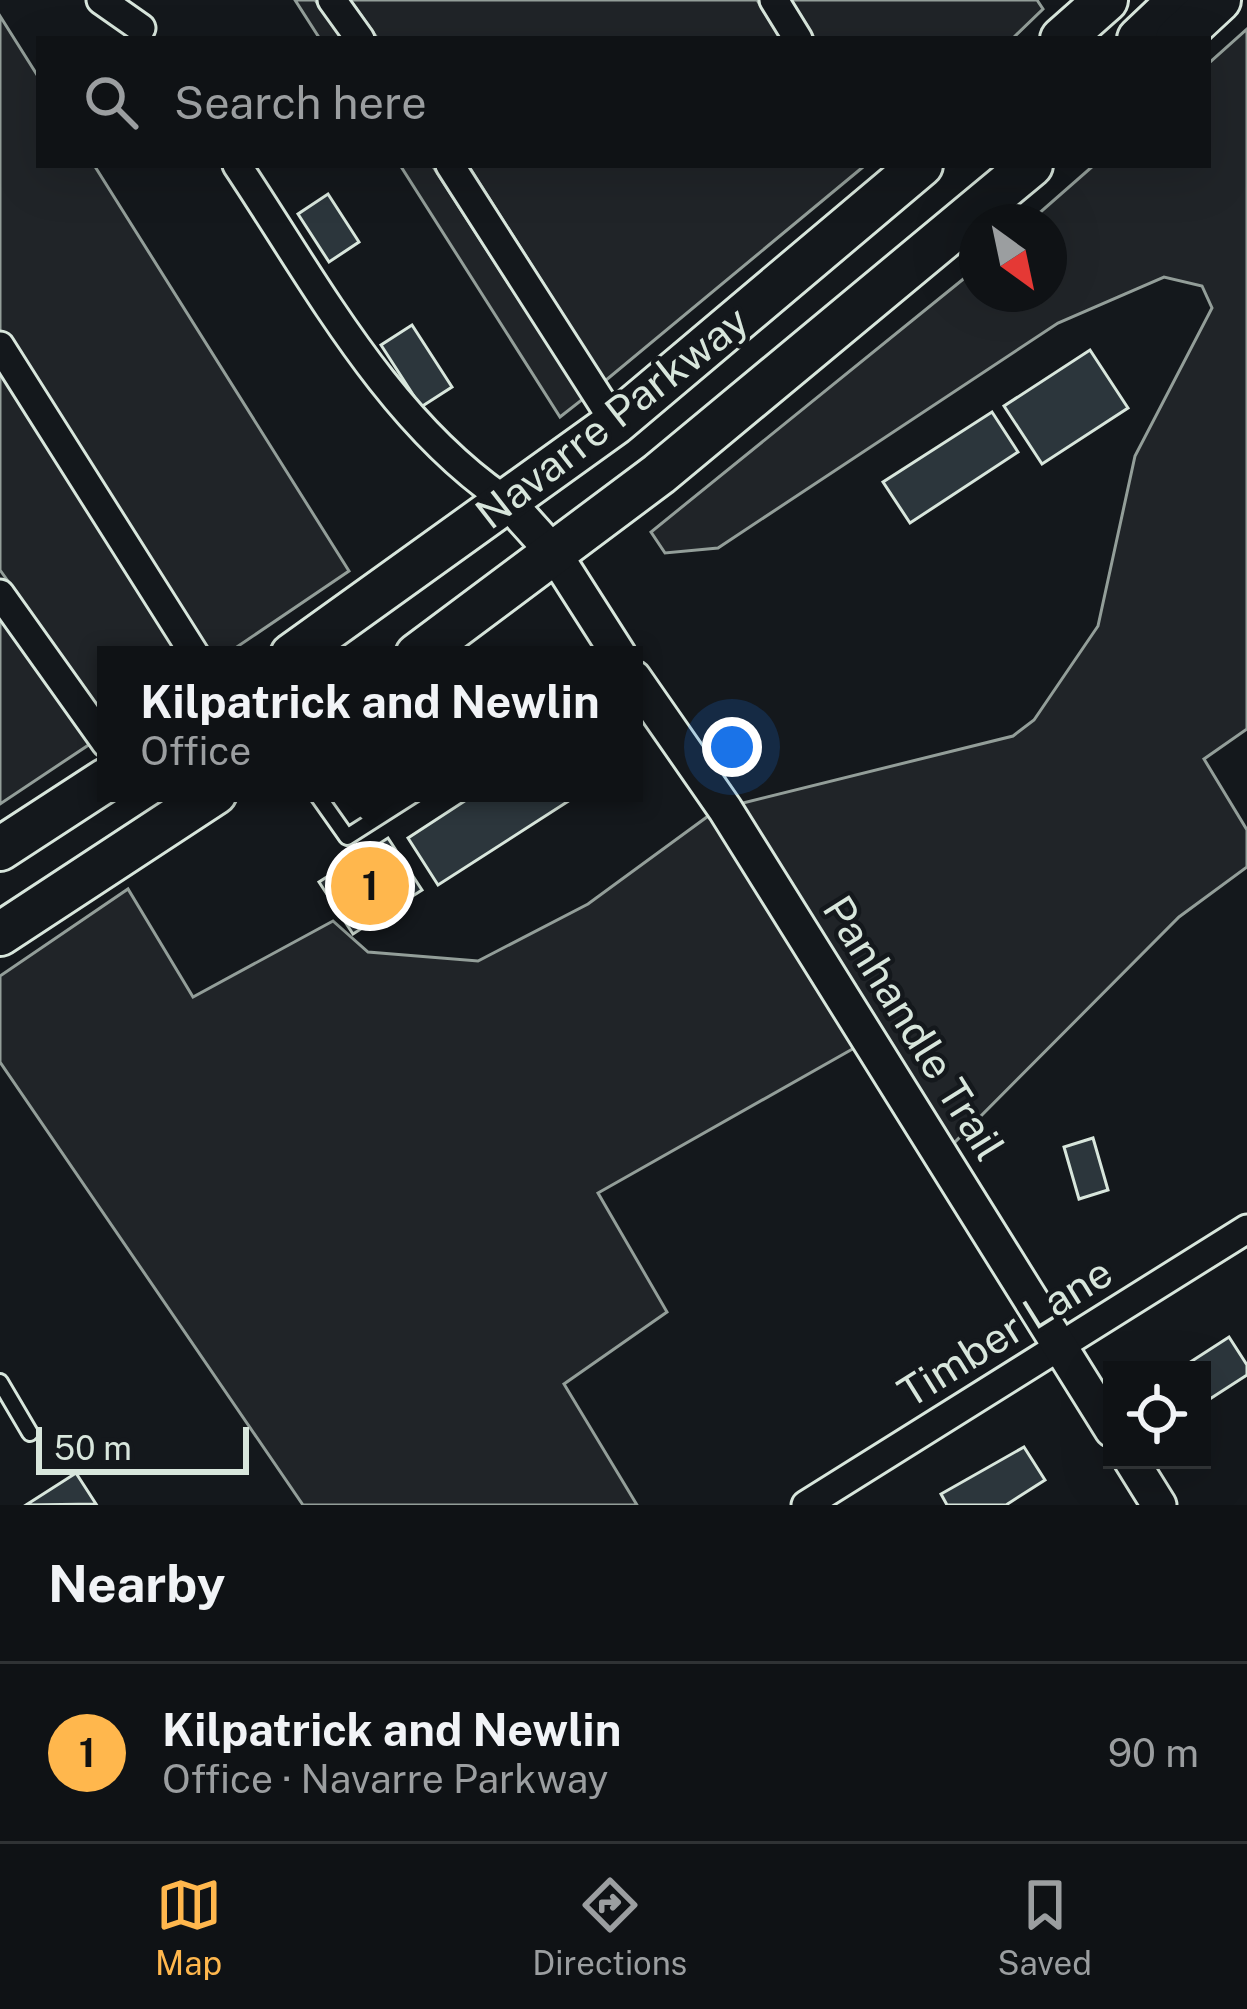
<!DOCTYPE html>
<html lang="en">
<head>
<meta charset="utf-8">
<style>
  :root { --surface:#0f1215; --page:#181b1e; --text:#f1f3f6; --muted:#9b9ea0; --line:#2f3234; --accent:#ffb74d }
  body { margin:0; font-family:"Public Sans",sans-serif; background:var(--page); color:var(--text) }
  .controls { position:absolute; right:36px; bottom:36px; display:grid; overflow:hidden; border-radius:0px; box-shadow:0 12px 48px #0002 }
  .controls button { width:108px; height:108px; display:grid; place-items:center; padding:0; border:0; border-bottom:3px solid var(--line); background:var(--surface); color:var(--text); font:60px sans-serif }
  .compass { position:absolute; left:959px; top:204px; width:108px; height:108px; border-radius:50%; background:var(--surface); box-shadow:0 12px 48px #0002; rotate:147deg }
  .scale { position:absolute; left:36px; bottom:30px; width:213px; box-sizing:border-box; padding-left:12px; border:6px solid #d8e6dc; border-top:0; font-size:33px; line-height:42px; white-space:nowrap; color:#d8e6dc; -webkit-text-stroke:9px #14181c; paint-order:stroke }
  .you { position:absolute; left:732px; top:747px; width:42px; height:42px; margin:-30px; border:9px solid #fff; border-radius:50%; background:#1a73e8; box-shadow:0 0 0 18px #1a73e833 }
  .badge { display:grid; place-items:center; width:78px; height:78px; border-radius:50%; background:var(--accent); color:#111; font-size:39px; font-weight:700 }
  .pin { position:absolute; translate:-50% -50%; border:6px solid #fff; box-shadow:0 3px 12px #0006 }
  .popup { position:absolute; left:97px; top:646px; width:546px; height:156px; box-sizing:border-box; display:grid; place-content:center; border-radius:0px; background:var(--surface); filter:drop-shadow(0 3px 9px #0005); font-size:39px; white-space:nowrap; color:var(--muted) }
  .popup b { font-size:45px; color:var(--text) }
  .popup::after { content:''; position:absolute; left:50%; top:100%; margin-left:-24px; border:24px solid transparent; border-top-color:var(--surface) }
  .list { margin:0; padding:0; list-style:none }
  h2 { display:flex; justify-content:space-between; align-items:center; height:156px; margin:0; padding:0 48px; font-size:51px }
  h2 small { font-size:39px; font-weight:400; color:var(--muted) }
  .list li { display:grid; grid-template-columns:78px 1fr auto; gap:36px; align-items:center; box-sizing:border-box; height:180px; padding:0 48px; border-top:3px solid var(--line) }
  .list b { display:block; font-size:45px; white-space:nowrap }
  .list p { margin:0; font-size:39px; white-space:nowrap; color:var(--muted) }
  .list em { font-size:39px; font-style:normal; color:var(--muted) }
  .icon { flex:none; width:66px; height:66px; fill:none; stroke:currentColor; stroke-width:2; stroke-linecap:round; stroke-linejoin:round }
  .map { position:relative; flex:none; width:1247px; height:1505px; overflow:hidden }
  .search { position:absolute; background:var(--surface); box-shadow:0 12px 48px #0002; left:36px; right:36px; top:36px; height:132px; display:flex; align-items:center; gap:30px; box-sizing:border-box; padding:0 42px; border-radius:0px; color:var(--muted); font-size:45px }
  .sheet { height:336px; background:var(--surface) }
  nav { display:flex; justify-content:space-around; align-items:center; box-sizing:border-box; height:168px; border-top:3px solid var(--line); background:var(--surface); font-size:33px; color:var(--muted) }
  nav a { display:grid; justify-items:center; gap:6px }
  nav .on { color:var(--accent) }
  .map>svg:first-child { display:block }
</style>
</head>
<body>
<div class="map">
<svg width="1247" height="1505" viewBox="0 0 1247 1505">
  <rect width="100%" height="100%" fill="#14181c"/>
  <g fill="#202428" stroke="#939e99" stroke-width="3">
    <path d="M 295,0 L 315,0 L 342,39 L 320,39 Z"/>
    <path d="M 350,0 L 757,0 L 781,39 L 378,39 Z"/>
    <path d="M 791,0 L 1037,0 L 1043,9 L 1012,39 L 815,39 Z"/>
    <path d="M 0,16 L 39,78 L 39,165 L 94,165 L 349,571 L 225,655 L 106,655 L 106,718 L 0,570 Z"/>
    <path d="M 1247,29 L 1247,729 L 1204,759 L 1247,830 L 1247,867 L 1179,917 L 951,1146 L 739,804 L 1013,736 L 1034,720 L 1098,626 L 1135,456 L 1212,308 L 1202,286 L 1164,277 L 1058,323 L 718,548 L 665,553 L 651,532 L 977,268 L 977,294 L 1049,294 L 1049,222 L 1029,222 L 1094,165 L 1208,165 L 1208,64 Z"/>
    <path d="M 400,165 L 432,165 L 583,399 L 560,417 Z"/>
    <path d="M 468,165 L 862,165 L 863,167 L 605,381 Z"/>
    <path d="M 0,619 L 90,744 L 0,804 Z"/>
    <path d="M 711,814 L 856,1047 L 598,1193 L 667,1312 L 564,1384 L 637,1505 L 303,1505 L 0,1062 L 0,976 L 128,889 L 193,997 L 333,921 L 368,952 L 478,961 L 588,904 Z"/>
  </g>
  <g fill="#2c363c" stroke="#d8e6dc" stroke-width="3">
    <path d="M 328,194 L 359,242 L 329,262 L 298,214 Z"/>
    <path d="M 412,325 L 452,387 L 421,407 L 381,345 Z"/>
    <path d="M 1090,350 L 1128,408 L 1042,464 L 1004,406 Z"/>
    <path d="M 992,412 L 1018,452 L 910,523 L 883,482 Z"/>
    <path d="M 477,793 L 581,793 L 438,885 L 408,838 Z"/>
    <path d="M 388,838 L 422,890 L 353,934 L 319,882 Z"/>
    <path d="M 1093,1138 L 1108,1190 L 1079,1199 L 1064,1147 Z"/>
    <path d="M 1229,1337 L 1247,1365 L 1247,1375 L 1202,1404 L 1202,1370 L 1178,1370 Z"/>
    <path d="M 1024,1447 L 1045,1480 L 1006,1505 L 947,1505 L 941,1494 Z"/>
    <path d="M 76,1473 L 96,1504 L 26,1505 Z"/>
  </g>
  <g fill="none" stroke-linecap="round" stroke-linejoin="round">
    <defs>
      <g id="service">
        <path d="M 316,793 L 347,837 L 416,793"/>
        <path d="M 0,1382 L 30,1433"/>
      </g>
      <g id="minor">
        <path d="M 101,0 L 141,28"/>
        <path d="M 332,0 L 360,39"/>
        <path d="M 774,0 L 798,39"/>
        <path d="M 237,165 C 315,282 388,422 508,502"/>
        <path d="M 450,165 L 615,423"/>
        <path d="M 0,346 L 195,655"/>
        <path d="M 0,594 L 106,743"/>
        <path d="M 806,1505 L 1247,1229"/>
      </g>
      <g id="tertiary">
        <path d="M 508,502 L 554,553 L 619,655"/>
        <path d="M 634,678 L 725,809 L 1112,1430"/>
        <path d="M 1131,1460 L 1159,1505"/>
      </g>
      <g id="trunk">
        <path d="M 1062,39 L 1106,0"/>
        <path d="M 1139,39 L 1180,0"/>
        <path d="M 1177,39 L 1219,0"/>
        <path d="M 292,655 L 615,423 L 921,165"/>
        <path d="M 417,655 L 659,474 L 1031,165"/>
        <path d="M 0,849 L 106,780"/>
        <path d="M 0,934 L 215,793"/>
      </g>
    </defs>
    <use href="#service" stroke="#d8e6dc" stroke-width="20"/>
    <use href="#minor" stroke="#d8e6dc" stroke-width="33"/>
    <use href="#tertiary" stroke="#d8e6dc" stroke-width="39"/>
    <use href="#trunk" stroke="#d8e6dc" stroke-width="48"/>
    <use href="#service" stroke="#14181c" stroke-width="14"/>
    <use href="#minor" stroke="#14181c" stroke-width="27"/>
    <use href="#tertiary" stroke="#14181c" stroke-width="33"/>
    <use href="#trunk" stroke="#14181c" stroke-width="42"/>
  </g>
  <g text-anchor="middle" stroke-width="9" stroke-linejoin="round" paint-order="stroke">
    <g font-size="42" fill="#d8e6dc" stroke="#14181c">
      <text transform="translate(612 417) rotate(-38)" y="15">Navarre Parkway</text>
      <text transform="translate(914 1028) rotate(58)" y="15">Panhandle Trail</text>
      <text transform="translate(1005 1332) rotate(-32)" y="15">Timber Lane</text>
    </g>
  </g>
</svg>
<div class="controls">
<button><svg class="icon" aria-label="locate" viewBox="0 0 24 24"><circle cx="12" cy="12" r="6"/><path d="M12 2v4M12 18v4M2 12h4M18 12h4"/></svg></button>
</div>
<svg class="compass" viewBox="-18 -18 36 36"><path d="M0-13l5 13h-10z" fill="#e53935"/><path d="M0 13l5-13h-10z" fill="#9b9ea0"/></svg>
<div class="scale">50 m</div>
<div class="you"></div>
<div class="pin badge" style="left:370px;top:886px">1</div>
<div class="popup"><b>Kilpatrick and Newlin</b>Office</div>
<div class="search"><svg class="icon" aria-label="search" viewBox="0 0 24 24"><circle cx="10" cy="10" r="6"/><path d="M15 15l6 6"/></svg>Search here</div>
</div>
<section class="sheet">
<h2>Nearby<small></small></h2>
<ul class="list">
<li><span class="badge">1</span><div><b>Kilpatrick and Newlin</b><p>Office · Navarre Parkway</p></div><em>90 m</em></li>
</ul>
</section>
<nav>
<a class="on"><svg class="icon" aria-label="map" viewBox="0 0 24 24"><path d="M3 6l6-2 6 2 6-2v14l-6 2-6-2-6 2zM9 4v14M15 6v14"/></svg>Map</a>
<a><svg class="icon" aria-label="directions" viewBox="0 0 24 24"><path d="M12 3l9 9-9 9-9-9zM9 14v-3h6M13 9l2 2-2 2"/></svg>Directions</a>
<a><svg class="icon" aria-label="saved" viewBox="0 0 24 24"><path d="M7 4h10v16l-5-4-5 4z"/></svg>Saved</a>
</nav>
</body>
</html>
